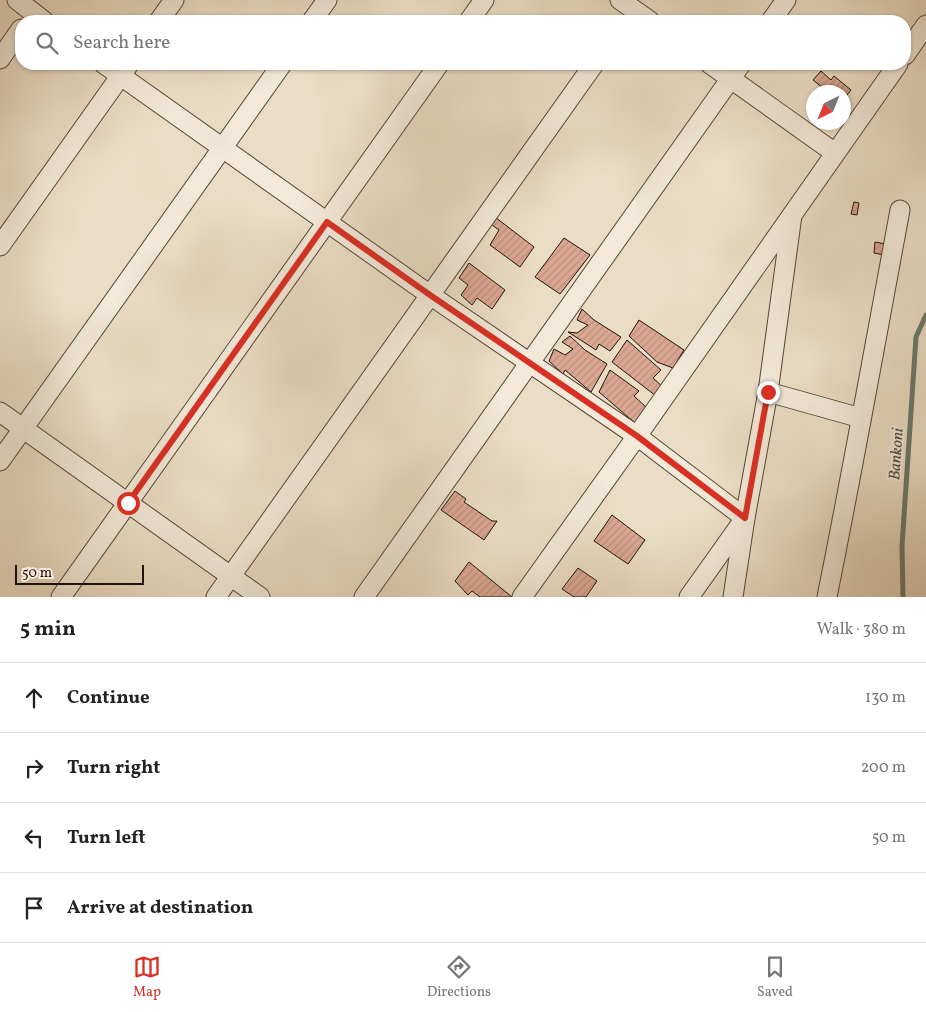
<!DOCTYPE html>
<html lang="en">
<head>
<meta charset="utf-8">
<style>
  :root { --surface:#fff; --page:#f2f2f2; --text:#222; --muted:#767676; --line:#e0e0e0; --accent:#d93025 }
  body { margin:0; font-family:Vollkorn,serif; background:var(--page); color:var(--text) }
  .compass { position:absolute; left:806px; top:85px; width:45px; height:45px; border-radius:50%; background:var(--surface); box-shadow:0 1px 4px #0004; rotate:223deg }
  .scale { position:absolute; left:15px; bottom:12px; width:129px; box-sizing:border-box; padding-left:5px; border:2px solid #201308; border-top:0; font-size:14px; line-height:18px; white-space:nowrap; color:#201308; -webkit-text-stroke:4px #f2e9d9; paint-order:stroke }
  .stop { position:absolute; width:15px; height:15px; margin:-11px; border:4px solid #d93025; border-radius:50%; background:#fff }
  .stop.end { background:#d93025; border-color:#fff; box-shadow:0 1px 5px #0008 }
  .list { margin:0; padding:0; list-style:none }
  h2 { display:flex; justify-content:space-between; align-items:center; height:65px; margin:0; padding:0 20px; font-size:21px }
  h2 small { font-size:16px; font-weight:400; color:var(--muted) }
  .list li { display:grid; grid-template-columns:32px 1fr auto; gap:15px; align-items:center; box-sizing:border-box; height:70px; padding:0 20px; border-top:1px solid var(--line) }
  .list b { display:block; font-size:19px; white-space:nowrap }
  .list em { font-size:16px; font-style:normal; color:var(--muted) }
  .icon { flex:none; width:28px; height:28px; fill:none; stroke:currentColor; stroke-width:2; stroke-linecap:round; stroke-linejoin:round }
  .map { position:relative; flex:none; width:926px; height:597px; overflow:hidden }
  .search { position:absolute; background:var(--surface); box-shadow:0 1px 4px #0004; left:15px; right:15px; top:15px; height:55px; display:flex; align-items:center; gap:12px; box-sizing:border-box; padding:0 18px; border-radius:20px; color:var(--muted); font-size:19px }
  .sheet { height:345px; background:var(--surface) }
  nav { display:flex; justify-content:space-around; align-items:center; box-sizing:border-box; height:70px; border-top:1px solid var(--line); background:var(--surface); font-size:14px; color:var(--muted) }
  nav a { display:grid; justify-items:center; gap:2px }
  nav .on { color:var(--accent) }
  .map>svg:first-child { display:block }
</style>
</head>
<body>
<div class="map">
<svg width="926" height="597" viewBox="0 0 926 597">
  <defs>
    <pattern id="building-hatch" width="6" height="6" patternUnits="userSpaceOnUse" patternTransform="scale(1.25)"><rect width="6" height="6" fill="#dba793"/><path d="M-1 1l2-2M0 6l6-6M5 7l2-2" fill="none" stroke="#bc8f7d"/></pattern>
  </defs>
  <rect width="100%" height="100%" fill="#ebddc5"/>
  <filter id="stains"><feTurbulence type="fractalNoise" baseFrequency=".004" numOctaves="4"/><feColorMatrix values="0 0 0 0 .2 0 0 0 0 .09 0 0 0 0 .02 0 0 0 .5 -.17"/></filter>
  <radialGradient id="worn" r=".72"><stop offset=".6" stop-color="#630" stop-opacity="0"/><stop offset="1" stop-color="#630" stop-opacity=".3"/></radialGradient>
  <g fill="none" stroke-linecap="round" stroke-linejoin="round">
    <path stroke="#69796c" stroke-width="5" d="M 903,597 L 902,546 L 916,337 L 926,315"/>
  </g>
  <g fill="url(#building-hatch)" stroke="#201308">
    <path d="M 821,71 L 831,80 L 834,76 L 851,90 L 844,99 L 844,92 L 828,92 L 813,80 Z"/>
    <path d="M 854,202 L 859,203 L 857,215 L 851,214 Z"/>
    <path d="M 495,217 L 534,247 L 520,267 L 490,245 L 499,230 L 491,224 Z"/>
    <path d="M 564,238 L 590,255 L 560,294 L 535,277 Z"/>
    <path d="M 875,242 L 886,244 L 884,255 L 874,253 Z"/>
    <path d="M 469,263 L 505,290 L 492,309 L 477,298 L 472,305 L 461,295 L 468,285 L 459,278 Z"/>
    <path d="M 582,309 L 594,320 L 621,337 L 610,351 L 599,344 L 596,350 L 568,332 L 577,333 L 588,325 L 577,320 Z"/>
    <path d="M 639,320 L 684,350 L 673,368 L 657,362 L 629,336 Z"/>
    <path d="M 570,336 L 585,350 L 607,364 L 591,392 L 565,370 L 563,374 L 549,361 L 554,349 L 565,355 L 573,349 L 562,342 Z"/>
    <path d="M 627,340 L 661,370 L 653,378 L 663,387 L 656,396 L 612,362 Z"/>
    <path d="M 610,370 L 639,391 L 634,396 L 647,408 L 635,423 L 599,392 Z"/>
    <path d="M 455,491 L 466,499 L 464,502 L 492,521 L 497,521 L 484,540 L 441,510 Z"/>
    <path d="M 612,515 L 645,540 L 628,564 L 594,541 Z"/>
    <path d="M 469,562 L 512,597 L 480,597 L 472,591 L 468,595 L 455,581 Z"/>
    <path d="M 578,568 L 597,581 L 586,597 L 574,597 L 562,589 Z"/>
  </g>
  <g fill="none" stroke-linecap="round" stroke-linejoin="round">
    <defs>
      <g id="street">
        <path d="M 17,0 L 44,21"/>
        <path d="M 620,0 L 650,21"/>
        <path d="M 159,21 L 174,0"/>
        <path d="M 312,21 L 327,0"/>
        <path d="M 469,21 L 484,0"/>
        <path d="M 771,21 L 786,0"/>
        <path d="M 905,55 L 926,25"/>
        <path d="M 0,59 L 21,29"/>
        <path d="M 104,64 L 430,295 L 637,436 L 745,518"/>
        <path d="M 710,64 L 835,153"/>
        <path d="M 0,246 L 129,64"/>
        <path d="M 768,392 L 861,418"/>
        <path d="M 0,412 L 260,597"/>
        <path d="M 0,461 L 282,64"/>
        <path d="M 61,597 L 439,64"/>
        <path d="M 216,597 L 594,64"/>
        <path d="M 364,597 L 741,64"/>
        <path d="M 522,597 L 637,436 L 898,64"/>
        <path d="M 689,597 L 743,521"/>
        <path d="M 733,597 L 745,518 L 768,392 L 792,215"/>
        <path d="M 827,597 C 853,468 876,339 900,210"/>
      </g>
    </defs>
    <use href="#street" stroke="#534637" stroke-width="21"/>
    <use href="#street" stroke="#f2e9d9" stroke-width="19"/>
  </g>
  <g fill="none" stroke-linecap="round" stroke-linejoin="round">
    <path stroke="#d93025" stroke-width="6" d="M 128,503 L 327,222 L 430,295 L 637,436 L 745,518 L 768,392"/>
  </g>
  <g text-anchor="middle" stroke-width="4.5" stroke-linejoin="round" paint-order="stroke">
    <g font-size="16" font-style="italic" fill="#4a4e42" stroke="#f2e9d9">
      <text transform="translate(895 454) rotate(-86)" y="6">Bankoni</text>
    </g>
  </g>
  <rect width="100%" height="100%" filter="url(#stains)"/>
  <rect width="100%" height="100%" fill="url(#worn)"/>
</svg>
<svg class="compass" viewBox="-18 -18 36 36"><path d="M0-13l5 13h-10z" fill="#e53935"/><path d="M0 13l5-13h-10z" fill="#767676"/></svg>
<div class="scale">50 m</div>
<div class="stop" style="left:128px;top:503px"></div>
<div class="stop end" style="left:768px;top:392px"></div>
<div class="search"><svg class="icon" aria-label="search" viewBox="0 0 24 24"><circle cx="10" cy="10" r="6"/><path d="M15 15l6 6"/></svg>Search here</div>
</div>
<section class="sheet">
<h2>5 min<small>Walk · 380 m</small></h2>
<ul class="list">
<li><svg class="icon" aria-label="ahead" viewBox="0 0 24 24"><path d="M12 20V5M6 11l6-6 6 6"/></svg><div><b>Continue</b></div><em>130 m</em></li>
<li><svg class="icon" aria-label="right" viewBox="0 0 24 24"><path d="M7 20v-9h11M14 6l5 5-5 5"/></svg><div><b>Turn right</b></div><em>200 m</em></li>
<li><svg class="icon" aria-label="left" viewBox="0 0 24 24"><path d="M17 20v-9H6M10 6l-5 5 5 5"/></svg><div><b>Turn left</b></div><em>50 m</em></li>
<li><svg class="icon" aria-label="arrive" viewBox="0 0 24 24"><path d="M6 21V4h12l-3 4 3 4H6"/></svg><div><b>Arrive at destination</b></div></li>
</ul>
</section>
<nav>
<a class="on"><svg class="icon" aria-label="map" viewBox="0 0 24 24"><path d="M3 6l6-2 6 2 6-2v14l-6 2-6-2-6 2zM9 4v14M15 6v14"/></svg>Map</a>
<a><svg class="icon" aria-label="directions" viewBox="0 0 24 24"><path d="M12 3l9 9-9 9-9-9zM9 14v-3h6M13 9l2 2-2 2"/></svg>Directions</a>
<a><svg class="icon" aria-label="saved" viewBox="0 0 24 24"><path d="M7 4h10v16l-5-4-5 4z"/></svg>Saved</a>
</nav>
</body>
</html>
